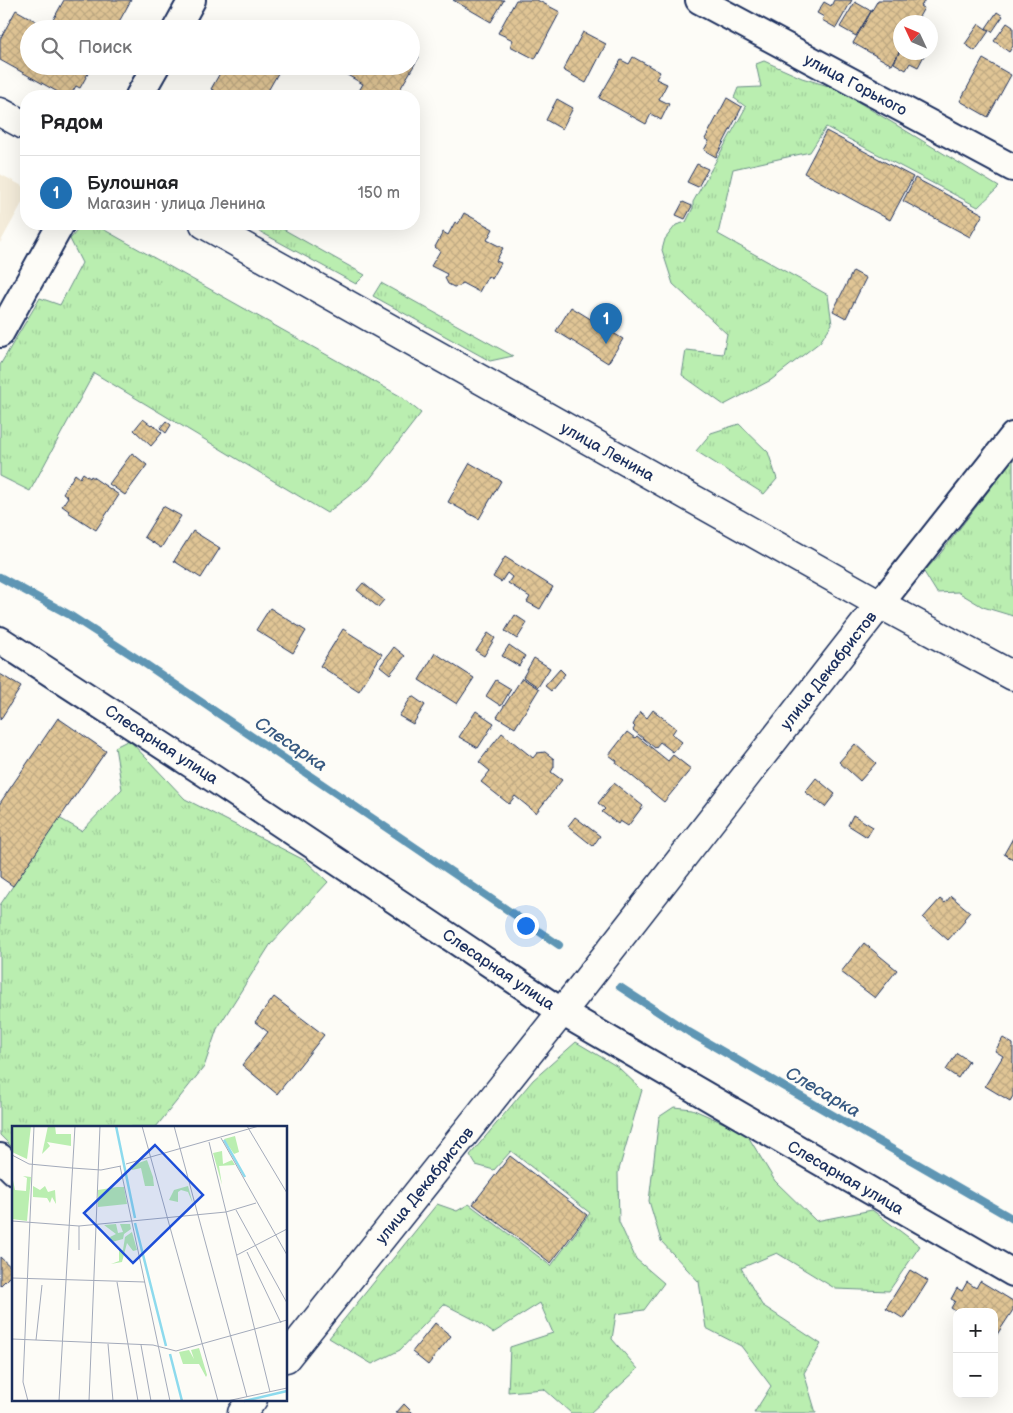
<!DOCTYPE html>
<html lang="ru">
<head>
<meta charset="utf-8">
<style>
  :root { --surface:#fff; --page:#f2f2f2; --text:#202124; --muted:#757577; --line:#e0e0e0; --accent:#1f6fb2 }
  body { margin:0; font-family:"Balsamiq Sans",sans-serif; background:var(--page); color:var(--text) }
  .controls { position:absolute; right:15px; bottom:15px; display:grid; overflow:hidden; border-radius:10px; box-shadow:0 5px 20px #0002 }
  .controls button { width:45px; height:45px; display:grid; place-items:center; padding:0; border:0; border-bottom:1px solid var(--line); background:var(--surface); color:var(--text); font:25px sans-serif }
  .compass { position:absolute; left:893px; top:15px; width:45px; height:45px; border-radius:50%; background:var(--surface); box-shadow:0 5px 20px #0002; rotate:314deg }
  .you { position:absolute; left:525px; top:925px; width:18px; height:18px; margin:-12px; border:4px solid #fff; border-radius:50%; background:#1a73e8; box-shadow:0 0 0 8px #1a73e833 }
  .badge { display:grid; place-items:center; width:32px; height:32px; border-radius:50%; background:var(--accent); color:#fff; font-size:16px; font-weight:700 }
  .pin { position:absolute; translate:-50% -41px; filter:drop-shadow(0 1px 2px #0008) }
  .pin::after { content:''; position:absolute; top:26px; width:18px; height:15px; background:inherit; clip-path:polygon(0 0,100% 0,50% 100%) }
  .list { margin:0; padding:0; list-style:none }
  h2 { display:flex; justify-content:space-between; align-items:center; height:65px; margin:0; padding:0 20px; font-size:21px }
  h2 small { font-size:16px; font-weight:400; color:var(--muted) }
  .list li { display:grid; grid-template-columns:32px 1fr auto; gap:15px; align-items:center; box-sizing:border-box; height:75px; padding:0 20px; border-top:1px solid var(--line) }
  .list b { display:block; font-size:19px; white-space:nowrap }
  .list p { margin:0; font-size:16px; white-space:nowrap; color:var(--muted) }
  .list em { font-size:16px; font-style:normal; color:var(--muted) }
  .icon { flex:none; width:28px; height:28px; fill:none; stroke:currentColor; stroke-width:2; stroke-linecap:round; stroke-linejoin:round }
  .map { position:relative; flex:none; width:1013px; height:1413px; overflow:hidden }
  .search { position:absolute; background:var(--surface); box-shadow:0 5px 20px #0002; left:20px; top:20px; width:400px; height:55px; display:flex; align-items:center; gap:12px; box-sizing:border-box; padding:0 18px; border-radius:28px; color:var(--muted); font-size:19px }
  .panel { position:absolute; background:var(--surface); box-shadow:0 5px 20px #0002; left:20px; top:90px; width:400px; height:140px; border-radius:20px }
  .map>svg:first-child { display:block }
</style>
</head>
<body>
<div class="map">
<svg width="1013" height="1413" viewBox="0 0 1013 1413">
  <defs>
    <pattern id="grass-tufts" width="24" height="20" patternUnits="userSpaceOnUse" patternTransform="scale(1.25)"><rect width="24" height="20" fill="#baeeb0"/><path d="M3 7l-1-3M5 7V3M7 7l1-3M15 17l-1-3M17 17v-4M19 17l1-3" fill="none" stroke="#9fcc9a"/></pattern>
    <pattern id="building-cross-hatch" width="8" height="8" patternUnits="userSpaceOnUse" patternTransform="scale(1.25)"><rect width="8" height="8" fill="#e0c595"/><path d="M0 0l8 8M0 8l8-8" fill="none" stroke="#c0aa83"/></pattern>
  </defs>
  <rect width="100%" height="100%" fill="#fdfcf7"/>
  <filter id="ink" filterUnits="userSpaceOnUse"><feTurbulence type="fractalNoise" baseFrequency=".02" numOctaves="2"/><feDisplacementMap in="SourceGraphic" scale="10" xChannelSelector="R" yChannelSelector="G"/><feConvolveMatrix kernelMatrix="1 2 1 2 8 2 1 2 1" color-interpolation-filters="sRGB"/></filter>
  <g filter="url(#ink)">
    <path fill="#f4ecda" d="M 0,174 L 26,188 L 26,196 L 0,243 Z"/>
    <g fill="url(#grass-tufts)" stroke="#6a8e87">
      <path d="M 764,61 L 802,78 L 835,88 L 999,187 L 978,207 L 826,127 L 810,152 L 733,169 L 718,234 L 828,295 L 832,324 L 820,342 L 771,380 L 724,405 L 682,375 L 686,350 L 723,354 L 727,334 L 673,284 L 662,250 L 665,239 L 676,225 L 686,222 L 693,208 L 693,202 L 746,107 L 734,98 L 738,88 L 761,87 L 756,64 Z"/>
      <path d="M 83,224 L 101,228 L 400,396 L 421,413 L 369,480 L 327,513 L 94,373 L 30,491 L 0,476 L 0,365 L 40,298 L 60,305 L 82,263 L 70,239 Z"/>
      <path d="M 246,224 L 274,224 L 365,275 L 356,284 Z"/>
      <path d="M 381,283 L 513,356 L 490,361 L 373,296 Z"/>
      <path d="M 739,424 L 768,452 L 777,479 L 764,494 L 696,451 L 711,433 Z"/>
      <path d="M 1013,459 L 1013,616 L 983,607 L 958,592 L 937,593 L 924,572 L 940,554 Z"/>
      <path d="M 129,740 L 185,799 L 306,861 L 328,882 L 270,945 L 217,1029 L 204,1067 L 156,1127 L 14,1127 L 14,1149 L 0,1135 L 0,905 L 59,818 L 82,831 L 122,789 L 115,747 Z"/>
      <path d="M 576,1042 L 618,1067 L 642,1090 L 618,1173 L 619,1222 L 636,1259 L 664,1283 L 644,1310 L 616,1314 L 612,1339 L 638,1369 L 590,1413 L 571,1413 L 544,1389 L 508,1392 L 510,1347 L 553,1333 L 540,1303 L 493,1333 L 475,1320 L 444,1304 L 400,1350 L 372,1364 L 329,1338 L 437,1204 L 457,1211 L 469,1204 L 551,1266 L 590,1213 L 511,1151 L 494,1170 L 476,1165 L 470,1155 L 533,1080 Z"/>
      <path d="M 674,1107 L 692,1109 L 746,1133 L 775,1181 L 816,1221 L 872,1210 L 920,1246 L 889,1291 L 836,1289 L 777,1253 L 741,1268 L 762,1305 L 821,1344 L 804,1373 L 816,1413 L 754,1413 L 771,1386 L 741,1346 L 706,1328 L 699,1282 L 661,1241 L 649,1201 L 659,1117 Z"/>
    </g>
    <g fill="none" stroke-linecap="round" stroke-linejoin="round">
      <g stroke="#5f96b4" stroke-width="8">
        <path d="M 0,577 L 68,614 L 138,659 L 559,945"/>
        <path d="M 620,987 L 689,1032 L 1013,1219"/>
      </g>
    </g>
    <g fill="url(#building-cross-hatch)" stroke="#1b2f5e">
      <path d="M 64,0 L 131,0 L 115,29 L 48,29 Z"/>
      <path d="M 453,0 L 504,0 L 491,22 Z"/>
      <path d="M 516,0 L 537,0 L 560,12 L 535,59 L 510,46 L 513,40 L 498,33 Z"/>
      <path d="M 834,0 L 852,0 L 836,28 L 822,20 L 824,17 L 817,13 L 824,2 L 831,6 Z"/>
      <path d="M 878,0 L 925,0 L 921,6 L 924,8 L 916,22 L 900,22 L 900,50 L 892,65 L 853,43 Z"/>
      <path d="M 855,2 L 871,11 L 856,36 L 840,27 Z"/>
      <path d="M 16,10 L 48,28 L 29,29 L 29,66 L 89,66 L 91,68 L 80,88 L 76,86 L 70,96 L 65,96 L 0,60 L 0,39 Z"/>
      <path d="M 997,12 L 1003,16 L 992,32 L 986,28 Z"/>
      <path d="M 1007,23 L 1013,27 L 1013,46 L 1009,52 L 994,41 Z"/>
      <path d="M 979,24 L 989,31 L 975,51 L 965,44 Z"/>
      <path d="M 583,32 L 606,44 L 586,83 L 563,70 Z"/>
      <path d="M 900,51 L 900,52 L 926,52 L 918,67 L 910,63 L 906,70 L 894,63 Z"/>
      <path d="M 411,52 L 419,57 L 396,96 L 356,96 L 363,84 L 342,72 L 346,66 L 411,66 Z"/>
      <path d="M 633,57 L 660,72 L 656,79 L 667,84 L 659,99 L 669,104 L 661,120 L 651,114 L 646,124 L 599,98 L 621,60 L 629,64 Z"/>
      <path d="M 983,59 L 1011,75 L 988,117 L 960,101 Z"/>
      <path d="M 224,66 L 279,66 L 281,68 L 265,96 L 224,96 L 211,89 Z"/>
      <path d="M 727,98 L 742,107 L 716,157 L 704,150 L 709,141 L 705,139 Z"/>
      <path d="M 557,99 L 573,108 L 562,129 L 546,120 Z"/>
      <path d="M 826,131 L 913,177 L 890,220 L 804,173 Z"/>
      <path d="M 697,164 L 708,169 L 698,187 L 687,182 Z"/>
      <path d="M 915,178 L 983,214 L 970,237 L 903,201 Z"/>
      <path d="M 683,202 L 692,206 L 685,219 L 676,215 Z"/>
      <path d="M 464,213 L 493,229 L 487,240 L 503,248 L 496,261 L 501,263 L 492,279 L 488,276 L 479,292 L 462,283 L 460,286 L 454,287 L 448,284 L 445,278 L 447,274 L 431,266 L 440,251 L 435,247 L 443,232 L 448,235 L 455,222 L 458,224 Z"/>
      <path d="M 853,271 L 866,278 L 846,318 L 833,311 Z"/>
      <path d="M 571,307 L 623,339 L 608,363 L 556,331 Z"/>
      <path d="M 143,419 L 151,425 L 152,424 L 162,433 L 151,446 L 134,430 Z"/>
      <path d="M 166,421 L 171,425 L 166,433 L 160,428 Z"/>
      <path d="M 132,453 L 147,465 L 125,495 L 109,484 Z"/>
      <path d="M 470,463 L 501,481 L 479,519 L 448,502 Z"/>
      <path d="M 83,473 L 90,478 L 91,476 L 119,495 L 96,530 L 68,512 L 69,511 L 62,506 L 68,497 L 63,493 L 75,474 L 80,478 Z"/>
      <path d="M 163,506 L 181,516 L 161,548 L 144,537 Z"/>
      <path d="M 193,531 L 220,548 L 201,578 L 174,561 Z"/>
      <path d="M 505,557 L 553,587 L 540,609 L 527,602 L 530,597 L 508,583 L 512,577 L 507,573 L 501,582 L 493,577 Z"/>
      <path d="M 363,583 L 384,600 L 378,607 L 357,590 Z"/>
      <path d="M 270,608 L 306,631 L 293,653 L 256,630 Z"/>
      <path d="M 515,615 L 527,623 L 517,639 L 505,631 Z"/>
      <path d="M 343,629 L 382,654 L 359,691 L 320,666 Z"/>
      <path d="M 488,633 L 495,638 L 484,656 L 476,651 Z"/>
      <path d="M 509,645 L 525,656 L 519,666 L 502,656 Z"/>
      <path d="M 394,647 L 405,656 L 390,674 L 380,666 Z"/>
      <path d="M 435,653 L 474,678 L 457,704 L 419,680 Z"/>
      <path d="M 534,658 L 550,668 L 538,687 L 523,677 Z"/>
      <path d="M 560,669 L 565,674 L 551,691 L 545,686 Z"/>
      <path d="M 0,674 L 21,687 L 0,720 Z"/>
      <path d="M 522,678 L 539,689 L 515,728 L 497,717 Z"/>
      <path d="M 496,680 L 511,689 L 501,706 L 486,696 Z"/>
      <path d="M 412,696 L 425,705 L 413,724 L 399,716 Z"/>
      <path d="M 653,710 L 676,728 L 672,734 L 682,742 L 673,752 L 660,742 L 655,748 L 633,730 L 635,727 L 633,725 L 640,712 L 647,718 Z"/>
      <path d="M 476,711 L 494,723 L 478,748 L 459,737 Z"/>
      <path d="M 58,718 L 106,751 L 13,886 L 0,877 L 0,803 Z"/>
      <path d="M 627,732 L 635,738 L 637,736 L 668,761 L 673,755 L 691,769 L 664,802 L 616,763 L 617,761 L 609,755 Z"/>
      <path d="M 502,733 L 533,758 L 537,753 L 545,752 L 554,759 L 554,767 L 551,772 L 562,780 L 536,813 L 515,796 L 509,804 L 481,782 L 490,771 L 479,762 Z"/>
      <path d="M 855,744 L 876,763 L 860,781 L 839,762 Z"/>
      <path d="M 816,778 L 835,794 L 825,807 L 805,792 Z"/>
      <path d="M 614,783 L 643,806 L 628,826 L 620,821 L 618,824 L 602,812 L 605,809 L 598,803 Z"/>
      <path d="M 853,815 L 873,827 L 867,837 L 848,825 Z"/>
      <path d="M 575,817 L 600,836 L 593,846 L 568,826 Z"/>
      <path d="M 1013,838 L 1013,859 L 1004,854 Z"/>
      <path d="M 951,896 L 970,912 L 964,919 L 965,921 L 948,940 L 923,918 L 940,899 L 945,903 Z"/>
      <path d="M 864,943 L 897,970 L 875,998 L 841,972 Z"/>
      <path d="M 274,997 L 324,1035 L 277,1094 L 242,1065 L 268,1032 L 255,1022 Z"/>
      <path d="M 1003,1038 L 1013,1044 L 1013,1096 L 1010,1101 L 985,1086 L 1003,1056 L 995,1051 Z"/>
      <path d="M 957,1053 L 969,1061 L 958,1078 L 946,1070 Z"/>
      <path d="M 510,1156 L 587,1215 L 551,1263 L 473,1204 Z"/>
      <path d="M 0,1257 L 14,1270 L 14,1272 L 0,1286 Z"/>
      <path d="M 910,1270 L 928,1281 L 904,1319 L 886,1308 Z"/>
      <path d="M 980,1281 L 1013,1301 L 1013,1310 L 996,1336 L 994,1335 L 994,1312 L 957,1312 L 951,1308 L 955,1301 L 951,1299 L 957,1288 L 962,1291 L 967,1282 L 976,1288 Z"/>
      <path d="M 435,1323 L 451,1336 L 428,1365 L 412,1352 Z"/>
      <path d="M 404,1404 L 413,1413 L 396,1413 Z"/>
    </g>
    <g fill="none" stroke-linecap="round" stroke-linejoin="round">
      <defs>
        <g id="minor">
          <path d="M 699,0 L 1013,168"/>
          <path d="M 176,29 L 192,0"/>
          <path d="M 139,96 L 156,66"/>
          <path d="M 0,334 L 61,224"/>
          <path d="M 880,604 L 1013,436"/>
          <path d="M 0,640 L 214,779 L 562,1012 L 722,1105 L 1013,1273"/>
          <path d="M 0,1157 L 14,1171"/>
        </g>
        <g id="tertiary">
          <path d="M 286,1358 L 576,994 L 880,604"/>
          <path d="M 242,1413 L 253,1399"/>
        </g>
        <g id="secondary">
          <path d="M 0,112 L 26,126"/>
          <path d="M 204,224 L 880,604 L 1013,676"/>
        </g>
      </defs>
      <use href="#minor" stroke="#1b2f5e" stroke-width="30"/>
      <use href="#tertiary" stroke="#1b2f5e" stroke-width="31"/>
      <use href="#secondary" stroke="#1b2f5e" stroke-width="31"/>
      <use href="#minor" stroke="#fdfcf7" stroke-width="26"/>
      <use href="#tertiary" stroke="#fdfcf7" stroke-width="28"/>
      <use href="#secondary" stroke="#fdfcf7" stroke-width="28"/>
    </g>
  </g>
  <g text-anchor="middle" stroke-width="4.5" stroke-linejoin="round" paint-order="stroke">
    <g font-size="16" fill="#1b2f5e" stroke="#fdfcf7">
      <text transform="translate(856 84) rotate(28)" y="6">улица Горького</text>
      <text transform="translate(608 451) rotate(29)" y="6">улица Ленина</text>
      <text transform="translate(828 670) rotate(-52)" y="6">улица Декабристов</text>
      <text transform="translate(162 744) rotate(33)" y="6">Слесарная улица</text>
      <text transform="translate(499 969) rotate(34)" y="6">Слесарная улица</text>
      <text transform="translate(846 1177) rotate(30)" y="6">Слесарная улица</text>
      <text transform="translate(424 1185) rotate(-51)" y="6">улица Декабристов</text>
    </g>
    <g font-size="18" font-style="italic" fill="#385a82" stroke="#fdfcf7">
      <text transform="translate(291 744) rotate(34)" y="6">Слесарка</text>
      <text transform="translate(823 1092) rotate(30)" y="6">Слесарка</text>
    </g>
  </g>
  <g transform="translate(12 1126)">
    <rect width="275" height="275" fill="#fdfcf7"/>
    <path d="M 0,0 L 19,0 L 15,33 L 0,26 ZM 36,0 L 43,0 L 44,8 L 59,8 L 59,20 L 35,16 L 38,20 L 30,28 ZM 223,10 L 227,26 L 222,28 L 212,13 ZM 210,25 L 211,38 L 220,34 L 223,39 L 207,40 L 210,59 L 201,27 ZM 135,34 L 141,51 L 142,60 L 133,60 L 129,42 L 120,44 L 118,40 ZM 0,49 L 3,64 L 14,65 L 15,52 L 11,50 L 19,51 L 15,95 L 0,93 ZM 21,60 L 28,64 L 33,60 L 36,66 L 43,64 L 44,78 L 40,71 L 38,77 L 35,72 L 21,71 ZM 176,60 L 181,78 L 176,66 L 169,64 L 166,66 L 166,76 L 157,74 L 162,64 ZM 105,61 L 112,61 L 115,78 L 86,81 L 86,64 ZM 104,98 L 106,107 L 111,106 L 108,98 L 118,98 L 119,103 L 112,108 L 111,113 L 100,116 L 98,111 L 104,108 L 92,99 ZM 120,106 L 125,124 L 121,125 L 115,117 L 110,136 L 99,138 L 107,135 L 107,125 L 111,124 L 113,111 ZM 187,222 L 195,249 L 194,251 L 187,238 L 171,238 L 167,226 L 177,224 L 182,233 L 179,224 Z" fill="#baeeb0"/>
    <path fill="none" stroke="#8ddaed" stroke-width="2.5" d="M 104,0 L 123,92M 212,14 L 233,51M 123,97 L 154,220M 158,228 L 170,275M 232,275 L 275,265"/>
    <path fill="none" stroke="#a3aaba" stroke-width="1" d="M 130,0 L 206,275M 162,0 L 235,271M 235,0 L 275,67M 209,12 L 275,129M 197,16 L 258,266M 0,29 L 17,38 L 60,42 L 89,44 L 109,40M 114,38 L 247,0M 108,40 L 158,275M 224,84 L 275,177M 0,95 L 67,100 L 214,86 L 244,77M 67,100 L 67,124M 235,126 L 269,197M 225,129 L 275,103M 0,152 L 133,156M 105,156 L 126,275M 0,213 L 141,219 L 164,225 L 275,194M 24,214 L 30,159M 96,218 L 101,275M 129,219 L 139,275M 16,275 L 11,256 L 22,0M 47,275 L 63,0M 77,275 L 88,0M 215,275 L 275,262"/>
    <path fill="#1d4ed8" fill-opacity="0.15" stroke="#1d4ed8" stroke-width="2.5" d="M 143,19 L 191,69 L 121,137 L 72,87 Z"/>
    <rect width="275" height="275" fill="none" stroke="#1b2f5e" stroke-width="2.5"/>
  </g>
</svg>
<div class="controls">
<button>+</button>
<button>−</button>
</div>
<svg class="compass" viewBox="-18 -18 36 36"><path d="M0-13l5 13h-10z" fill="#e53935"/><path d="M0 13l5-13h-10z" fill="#757577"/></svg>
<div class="you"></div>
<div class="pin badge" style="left:606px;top:344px">1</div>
<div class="search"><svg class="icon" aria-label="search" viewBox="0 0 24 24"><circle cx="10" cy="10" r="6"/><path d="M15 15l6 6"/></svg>Поиск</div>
<section class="panel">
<h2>Рядом<small></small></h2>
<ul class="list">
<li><span class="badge">1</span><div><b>Булошная</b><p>Магазин · улица Ленина</p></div><em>150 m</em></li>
</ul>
</section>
</div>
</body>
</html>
